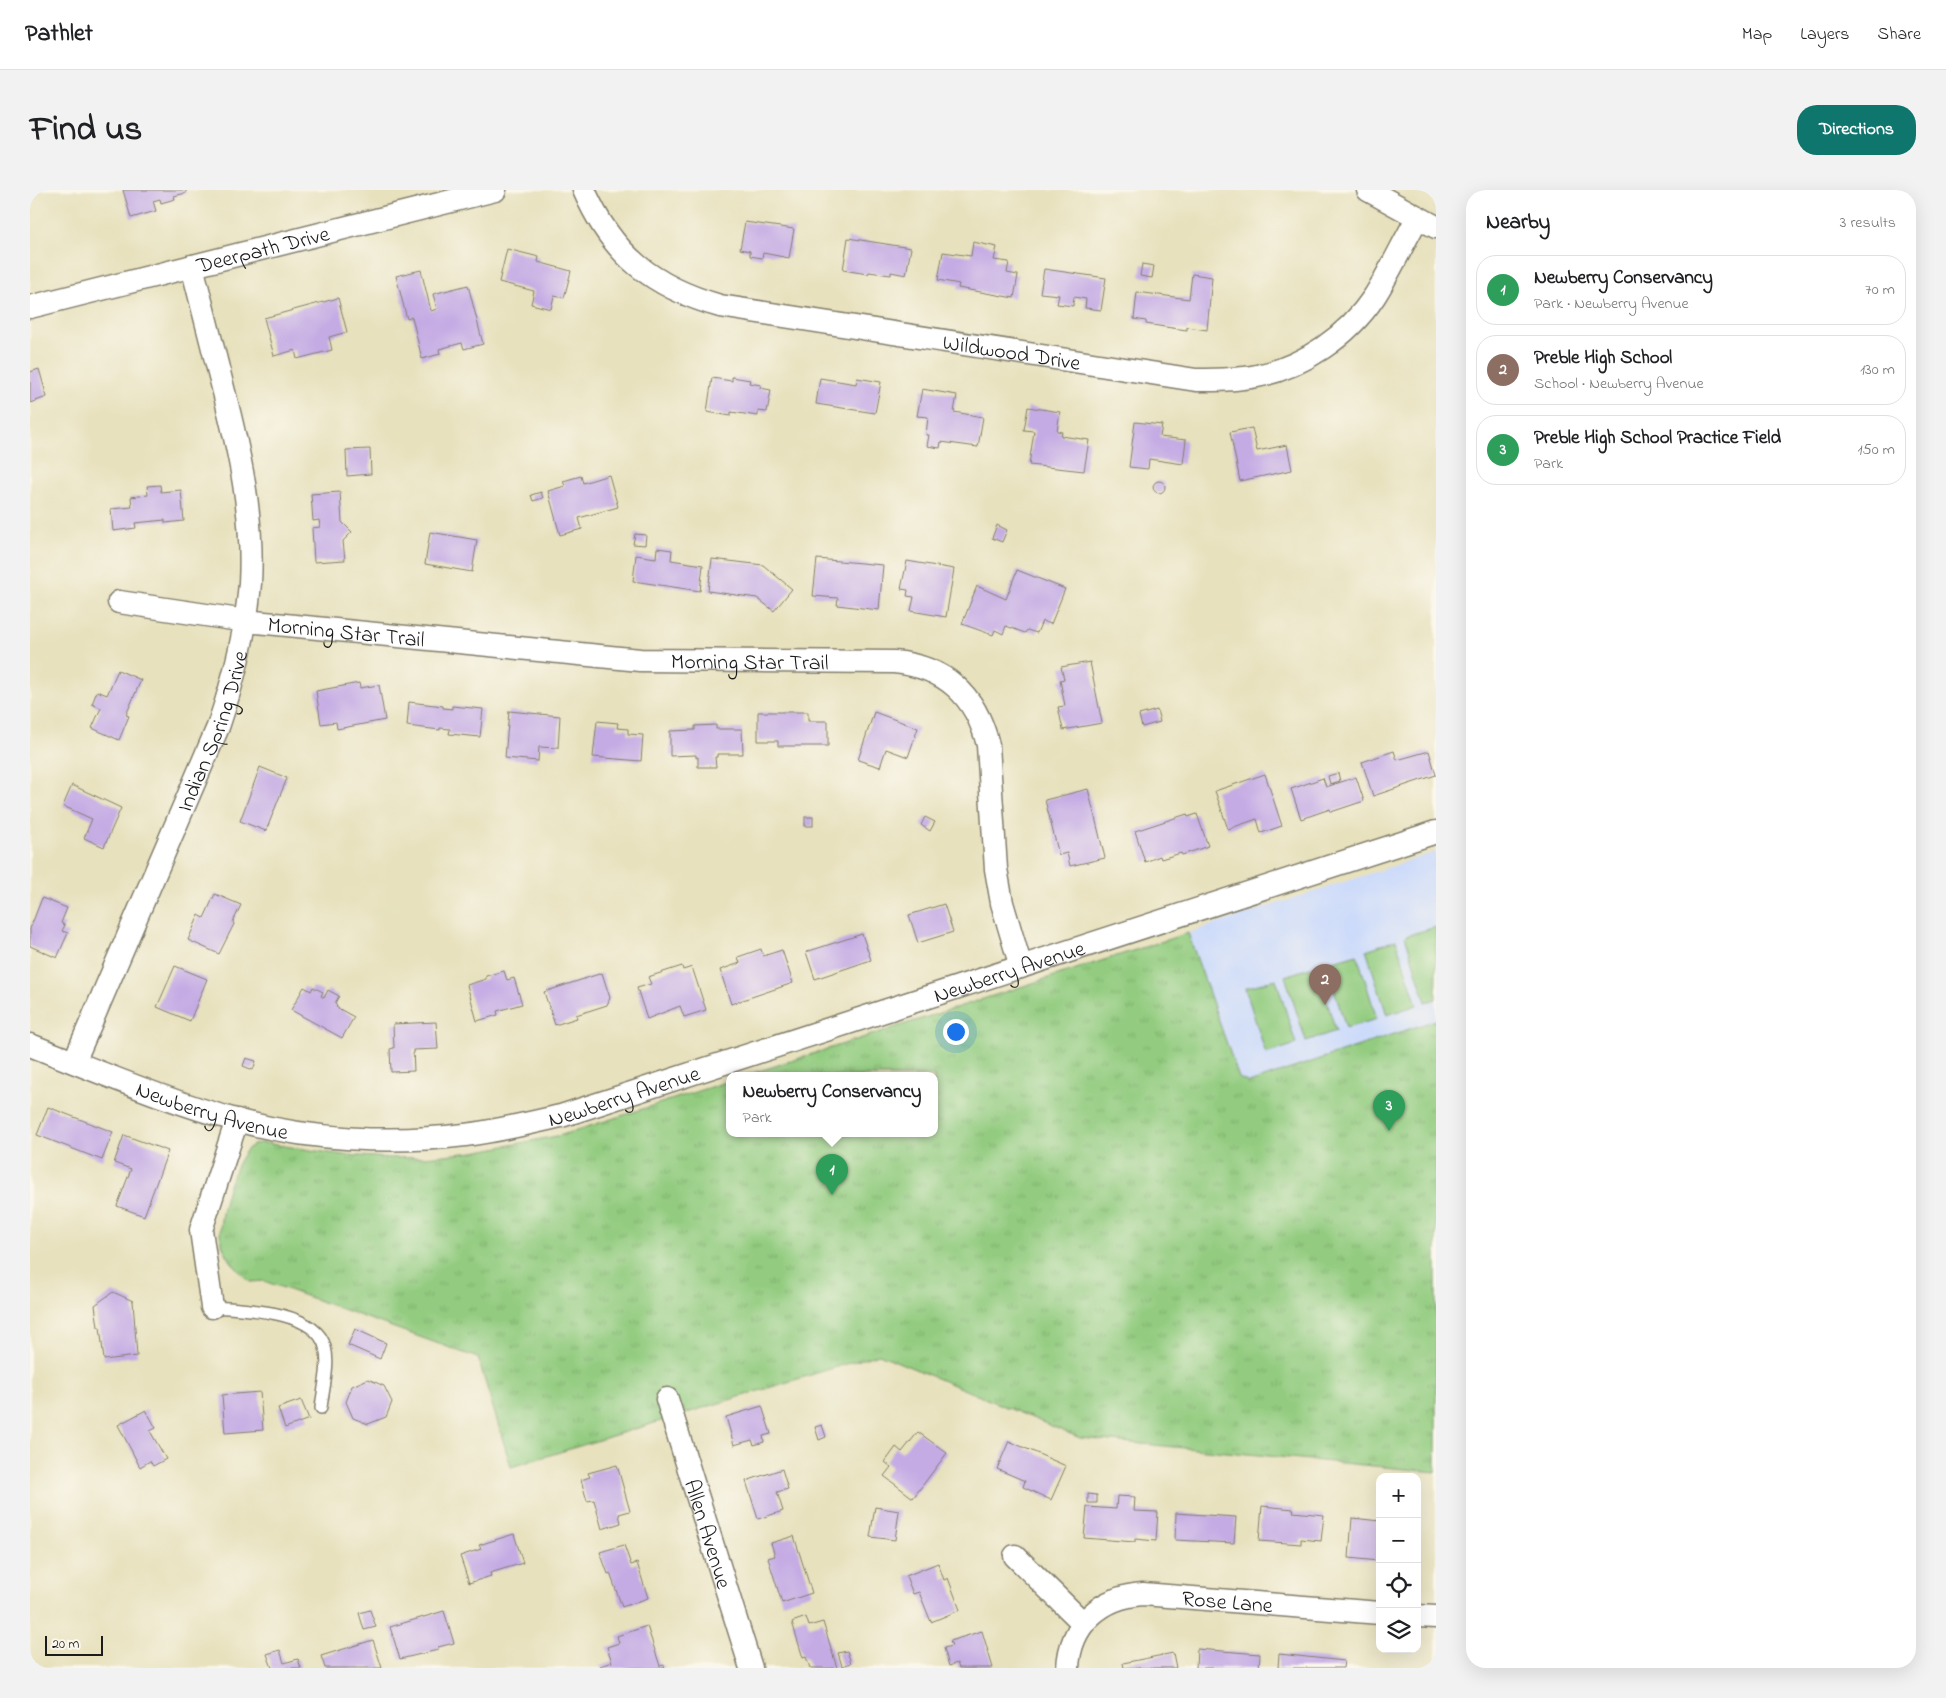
<!DOCTYPE html>
<html lang="en">
<head>
<meta charset="utf-8">
<style>
  :root { --surface:#fff; --page:#f2f2f2; --text:#202124; --muted:#757577; --line:#e0e0e0; --accent:#0f766e }
  body { margin:0; font-family:"Indie Flower",sans-serif; background:var(--page); color:var(--text) }
  .controls { position:absolute; right:15px; bottom:15px; display:grid; overflow:hidden; border-radius:10px; box-shadow:0 5px 20px #0002 }
  .controls button { width:45px; height:45px; display:grid; place-items:center; padding:0; border:0; border-bottom:1px solid var(--line); background:var(--surface); color:var(--text); font:25px sans-serif }
  .scale { position:absolute; left:15px; bottom:12px; width:58px; box-sizing:border-box; padding-left:5px; border:2px solid #1c1c1c; border-top:0; font-size:14px; line-height:18px; white-space:nowrap; color:#1c1c1c; -webkit-text-stroke:4px #fbf7ec; paint-order:stroke }
  .you { position:absolute; left:925px; top:841px; width:18px; height:18px; margin:-12px; border:4px solid #fff; border-radius:50%; background:#1a73e8; box-shadow:0 0 0 8px #1a73e833 }
  .badge { display:grid; place-items:center; width:32px; height:32px; border-radius:50%; background:var(--accent); color:#fff; font-size:16px; font-weight:700 }
  .pin { position:absolute; translate:-50% -41px; filter:drop-shadow(0 1px 2px #0008) }
  .pin::after { content:''; position:absolute; top:26px; width:18px; height:15px; background:inherit; clip-path:polygon(0 0,100% 0,50% 100%) }
  .popup { position:absolute; left:696px; top:882px; width:212px; height:65px; box-sizing:border-box; display:grid; place-content:center; border-radius:10px; background:var(--surface); filter:drop-shadow(0 1px 4px #0005); font-size:16px; white-space:nowrap; color:var(--muted) }
  .popup b { font-size:19px; color:var(--text) }
  .popup::after { content:''; position:absolute; left:50%; top:100%; margin-left:-10px; border:10px solid transparent; border-top-color:var(--surface) }
  .list { margin:0; padding:0; list-style:none }
  h2 { display:flex; justify-content:space-between; align-items:center; height:65px; margin:0; padding:0 20px; font-size:21px }
  h2 small { font-size:16px; font-weight:400; color:var(--muted) }
  .list li { display:grid; grid-template-columns:32px 1fr auto; gap:15px; align-items:center; box-sizing:border-box; height:70px; margin:0 10px 10px; padding:0 10px; border:1px solid var(--line); border-radius:20px }
  .list b { display:block; font-size:19px; white-space:nowrap }
  .list p { margin:0; font-size:16px; white-space:nowrap; color:var(--muted) }
  .list em { font-size:16px; font-style:normal; color:var(--muted) }
  .icon { flex:none; width:28px; height:28px; fill:none; stroke:currentColor; stroke-width:2; stroke-linecap:round; stroke-linejoin:round }
  .map { position:relative; flex:none; width:1406px; height:1478px; overflow:hidden; border-radius:20px }
  header { display:flex; align-items:center; gap:30px; box-sizing:border-box; height:70px; padding:0 25px; background:var(--surface); border-bottom:1px solid var(--line) }
  header strong { font-size:24px }
  nav { display:flex; gap:28px; margin-inline-start:auto; font-size:18px }
  .intro { display:flex; align-items:center; justify-content:space-between; box-sizing:border-box; height:120px; padding:0 30px }
  h1 { margin:0; font-size:35px }
  .button { padding:12px 22px; border-radius:20px; background:var(--accent); color:#fff; font-size:18px; font-weight:700 }
  main { display:flex; gap:30px; padding:0 30px }
  aside { flex:1; background:var(--surface); border-radius:20px; box-shadow:0 5px 20px #0002 }
  .map>svg:first-child { display:block }
</style>
</head>
<body>
<header>
<strong>Pathlet</strong>
<nav><a>Map</a><a>Layers</a><a>Share</a></nav>
</header>
<div class="intro"><h1>Find us</h1><a class="button">Directions</a></div>
<main>
<div class="map">
<svg width="1406" height="1478" viewBox="0 0 1406 1478">
  <defs>
    <pattern id="park-tufts" width="24" height="20" patternUnits="userSpaceOnUse" patternTransform="scale(1.25)"><rect width="24" height="20" fill="#93cc80"/><path d="M3 7l-1-3M5 7V3M7 7l1-3M15 17l-1-3M17 17v-4M19 17l1-3" fill="none" stroke="#7eaf6e"/></pattern>
  </defs>
  <rect width="100%" height="100%" fill="#fbf7ec"/>
  <filter id="ink" filterUnits="userSpaceOnUse"><feTurbulence type="fractalNoise" baseFrequency=".02" numOctaves="2"/><feDisplacementMap in="SourceGraphic" scale="10" xChannelSelector="R" yChannelSelector="G"/><feConvolveMatrix kernelMatrix="1 2 1 2 8 2 1 2 1" color-interpolation-filters="sRGB"/></filter>
  <filter id="wash" filterUnits="userSpaceOnUse"><feTurbulence type="fractalNoise" baseFrequency=".0096" numOctaves="4" result="noise"/><feDisplacementMap in="SourceGraphic" scale="20" xChannelSelector="R" yChannelSelector="G"/><feGaussianBlur stdDeviation="1.12" result="paint"/><feColorMatrix in="noise" values="0 0 0 0 0 0 0 0 0 0 0 0 0 0 0 0 0 1.4 0 .05"/><feComposite in="paint" operator="in"/></filter>
  <g filter="url(#wash)">
    <rect width="100%" height="100%" fill="#e7e1bd"/>
    <path fill="#cddbfa" d="M 1406,662 L 1406,988 L 1209,888 L 1158,743 Z"/>
    <path fill="url(#park-tufts)" stroke="#58744e" d="M 1158,743 L 1209,888 L 1219,893 L 1406,830 L 1406,1282 L 1050,1248 L 849,1164 L 481,1277 L 448,1168 L 234,1091 L 220,1092 C 208,1081 196,1068 191,1051 C 186,1030 203,970 220,957 C 224,953 229,953 235,953 L 313,965 L 362,968 L 395,967 L 444,962 L 532,945 L 699,891 L 700,944 L 904,944 L 904,886 L 714,886 Z"/>
    <g fill="#93cc80" stroke="#58744e">
      <path d="M 1406,737 L 1406,809 L 1396,812 L 1375,746 Z"/>
      <path d="M 1366,750 L 1387,815 L 1357,825 L 1336,760 Z"/>
      <path d="M 1327,764 L 1347,829 L 1316,838 L 1296,773 Z"/>
      <path d="M 1286,776 L 1306,841 L 1276,851 L 1255,786 Z"/>
      <path d="M 1246,789 L 1266,854 L 1236,864 L 1215,798 Z"/>
    </g>
    <g id="blocks">
      <g fill="#c4abe4">
        <path d="M 93,0 L 156,0 L 156,3 L 144,6 L 145,9 L 131,13 L 130,9 L 123,11 L 126,21 L 101,28 Z"/>
        <path d="M 715,32 L 764,39 L 759,68 L 733,63 L 732,68 L 720,66 L 720,61 L 710,59 Z"/>
        <path d="M 818,48 L 881,58 L 876,85 L 861,82 L 861,85 L 839,82 L 838,84 L 813,80 Z"/>
        <path d="M 943,52 L 967,57 L 964,70 L 979,72 L 977,83 L 988,85 L 984,108 L 928,98 L 929,94 L 908,90 L 913,62 L 941,66 Z"/>
        <path d="M 477,59 L 509,67 L 508,72 L 541,81 L 534,108 L 524,106 L 521,119 L 501,114 L 504,101 L 469,92 Z"/>
        <path d="M 1112,74 L 1124,76 L 1122,88 L 1110,86 Z"/>
        <path d="M 1014,79 L 1076,88 L 1071,120 L 1055,118 L 1056,109 L 1044,107 L 1043,116 L 1027,114 L 1029,105 L 1010,103 Z"/>
        <path d="M 391,80 L 401,121 L 407,119 L 403,104 L 438,95 L 453,154 L 434,159 L 432,153 L 409,159 L 410,164 L 392,169 L 382,127 L 377,129 L 366,86 Z"/>
        <path d="M 1162,84 L 1182,87 L 1177,140 L 1157,137 L 1157,140 L 1135,137 L 1116,134 L 1116,131 L 1104,129 L 1107,102 L 1159,109 Z"/>
        <path d="M 308,108 L 317,142 L 299,147 L 302,160 L 267,169 L 265,160 L 244,166 L 234,128 Z"/>
        <path d="M 9,179 L 17,207 L 0,213 L 0,182 Z"/>
        <path d="M 702,187 L 720,190 L 719,193 L 731,195 L 730,198 L 741,200 L 737,222 L 728,221 L 728,226 L 701,222 L 701,226 L 677,222 L 682,188 L 702,191 Z"/>
        <path d="M 790,188 L 826,194 L 827,188 L 851,192 L 845,223 L 786,214 Z"/>
        <path d="M 892,199 L 927,205 L 924,222 L 953,227 L 948,257 L 911,252 L 910,258 L 897,256 L 899,245 L 896,245 L 898,227 L 887,226 Z"/>
        <path d="M 998,217 L 1030,222 L 1027,241 L 1032,242 L 1031,246 L 1059,250 L 1054,281 L 999,275 L 1004,241 L 994,240 Z"/>
        <path d="M 1105,232 L 1132,235 L 1130,247 L 1156,250 L 1153,274 L 1119,269 L 1118,279 L 1099,277 Z"/>
        <path d="M 1222,238 L 1227,261 L 1257,255 L 1262,280 L 1210,291 L 1200,242 Z"/>
        <path d="M 340,259 L 341,284 L 317,286 L 316,260 Z"/>
        <path d="M 579,285 L 588,317 L 549,328 L 552,339 L 530,345 L 518,301 L 535,296 L 533,291 L 551,286 L 553,293 Z"/>
        <circle cx="1129" cy="297" r="6"/>
        <path d="M 130,295 L 131,302 L 151,300 L 154,331 L 135,333 L 135,330 L 105,333 L 106,338 L 83,341 L 81,319 L 102,317 L 101,307 L 118,305 L 117,296 Z"/>
        <path d="M 310,302 L 312,332 L 322,342 L 313,351 L 315,370 L 284,372 L 282,338 L 290,337 L 289,330 L 283,331 L 281,304 Z"/>
        <path d="M 511,302 L 513,308 L 503,311 L 501,305 Z"/>
        <path d="M 967,335 L 977,340 L 972,352 L 962,348 Z"/>
        <path d="M 400,342 L 447,350 L 442,382 L 395,374 Z"/>
        <path d="M 605,344 L 616,345 L 615,355 L 603,354 Z"/>
        <path d="M 627,358 L 642,360 L 641,370 L 673,375 L 670,401 L 603,391 L 606,365 L 626,368 Z"/>
        <path d="M 682,369 L 733,375 L 762,399 L 744,421 L 727,408 L 678,401 Z"/>
        <path d="M 787,369 L 853,375 L 849,420 L 807,415 L 808,408 L 783,406 Z"/>
        <path d="M 877,371 L 924,379 L 916,427 L 881,421 L 884,407 L 877,406 L 878,400 L 871,399 Z"/>
        <path d="M 987,380 L 1035,399 L 1021,434 L 1012,431 L 1007,443 L 997,440 L 995,443 L 976,436 L 973,444 L 965,440 L 963,445 L 932,434 L 947,396 L 976,409 Z"/>
        <path d="M 1060,472 L 1072,533 L 1033,540 L 1028,517 L 1035,516 L 1030,490 L 1034,489 L 1031,477 Z"/>
        <path d="M 88,480 L 111,490 L 96,525 L 99,526 L 89,550 L 62,538 L 71,518 L 62,514 L 67,501 L 77,505 Z"/>
        <path d="M 329,493 L 330,498 L 349,495 L 355,530 L 307,539 L 306,532 L 291,534 L 286,501 Z"/>
        <path d="M 379,512 L 413,516 L 413,518 L 422,519 L 422,516 L 453,519 L 450,547 L 419,544 L 420,539 L 410,538 L 410,540 L 377,536 Z"/>
        <path d="M 1127,520 L 1130,532 L 1112,537 L 1109,525 Z"/>
        <path d="M 479,521 L 530,526 L 528,558 L 509,557 L 508,571 L 475,568 Z"/>
        <path d="M 728,522 L 778,522 L 778,531 L 798,531 L 798,556 L 748,556 L 748,551 L 728,551 Z"/>
        <path d="M 844,522 L 888,538 L 878,567 L 856,559 L 850,577 L 828,570 Z"/>
        <path d="M 567,531 L 588,533 L 587,538 L 598,539 L 598,544 L 613,545 L 611,571 L 563,567 Z"/>
        <path d="M 686,535 L 686,539 L 712,539 L 713,564 L 687,564 L 687,567 L 685,567 L 686,577 L 668,577 L 668,567 L 666,568 L 666,565 L 640,566 L 640,541 L 665,540 L 665,536 Z"/>
        <path d="M 1364,561 L 1367,570 L 1399,561 L 1406,585 L 1343,606 L 1332,572 Z"/>
        <path d="M 230,577 L 257,588 L 236,641 L 210,631 Z"/>
        <path d="M 1308,583 L 1310,591 L 1300,594 L 1298,586 Z"/>
        <path d="M 1235,584 L 1252,636 L 1231,643 L 1227,629 L 1198,639 L 1185,601 Z"/>
        <path d="M 1326,587 L 1334,611 L 1301,622 L 1300,619 L 1271,629 L 1261,599 L 1293,588 L 1296,597 Z"/>
        <path d="M 42,595 L 91,618 L 74,657 L 54,648 L 62,629 L 33,616 Z"/>
        <path d="M 1058,599 L 1075,668 L 1040,676 L 1037,663 L 1029,665 L 1015,610 Z"/>
        <path d="M 1157,624 L 1158,627 L 1167,624 L 1178,656 L 1152,665 L 1151,663 L 1131,669 L 1130,666 L 1115,672 L 1105,641 Z"/>
        <rect x="775" y="627" width="8" height="9"/>
        <path d="M 895,627 L 905,632 L 900,641 L 891,635 Z"/>
        <path d="M 185,704 L 211,715 L 203,732 L 204,734 L 189,764 L 158,750 L 169,725 L 174,728 Z"/>
        <path d="M 12,708 L 37,718 L 31,733 L 35,735 L 32,741 L 38,743 L 27,768 L 0,756 L 0,739 Z"/>
        <path d="M 914,714 L 923,742 L 888,753 L 879,725 Z"/>
        <path d="M 832,744 L 841,770 L 785,789 L 776,762 Z"/>
        <path d="M 731,759 L 733,766 L 752,760 L 763,793 L 701,814 L 690,780 L 710,773 L 708,767 Z"/>
        <path d="M 145,776 L 177,789 L 160,831 L 127,817 Z"/>
        <path d="M 652,776 L 653,780 L 662,777 L 676,820 L 654,827 L 650,816 L 617,829 L 607,798 L 621,794 L 618,787 Z"/>
        <path d="M 474,781 L 477,790 L 484,788 L 492,814 L 467,821 L 468,825 L 447,831 L 437,795 L 456,789 L 456,786 Z"/>
        <path d="M 572,783 L 580,808 L 577,815 L 546,825 L 547,828 L 525,835 L 514,802 Z"/>
        <path d="M 274,797 L 281,801 L 283,797 L 293,802 L 291,806 L 294,808 L 298,800 L 309,806 L 305,813 L 307,815 L 306,817 L 324,827 L 312,848 L 261,820 Z"/>
        <path d="M 406,832 L 408,859 L 383,860 L 384,881 L 361,882 L 360,859 L 364,858 L 363,834 Z"/>
        <path d="M 216,868 L 226,871 L 223,880 L 213,876 Z"/>
        <path d="M 18,917 L 83,942 L 72,970 L 7,945 Z"/>
        <path d="M 94,945 L 138,961 L 114,1026 L 87,1016 L 101,979 L 84,973 Z"/>
        <path d="M 83,1102 L 103,1111 L 107,1166 L 74,1170 L 70,1137 L 68,1137 L 65,1115 Z"/>
        <path d="M 325,1139 L 356,1153 L 350,1169 L 318,1155 Z"/>
        <path d="M 338,1189 L 354,1196 L 362,1212 L 356,1227 L 338,1234 L 323,1228 L 316,1212 L 322,1196 Z"/>
        <path d="M 230,1202 L 233,1240 L 195,1243 L 192,1205 Z"/>
        <path d="M 271,1210 L 279,1229 L 255,1238 L 248,1218 Z"/>
        <path d="M 732,1216 L 741,1244 L 733,1246 L 734,1252 L 724,1255 L 722,1250 L 704,1255 L 696,1227 Z"/>
        <path d="M 116,1220 L 126,1238 L 120,1241 L 136,1269 L 123,1276 L 120,1271 L 110,1277 L 88,1235 Z"/>
        <path d="M 792,1235 L 796,1247 L 789,1250 L 785,1237 Z"/>
        <path d="M 888,1242 L 917,1263 L 883,1308 L 854,1286 L 861,1277 L 855,1272 L 866,1257 L 872,1262 Z"/>
        <path d="M 979,1251 L 1036,1276 L 1021,1310 L 993,1297 L 995,1291 L 967,1279 Z"/>
        <path d="M 587,1275 L 600,1321 L 589,1324 L 591,1333 L 572,1339 L 564,1310 L 557,1311 L 551,1290 L 560,1287 L 558,1283 Z"/>
        <path d="M 752,1279 L 758,1299 L 747,1302 L 753,1321 L 728,1329 L 716,1291 Z"/>
        <path d="M 1058,1304 L 1067,1305 L 1067,1313 L 1058,1313 Z"/>
        <path d="M 1087,1306 L 1105,1307 L 1104,1321 L 1128,1322 L 1126,1351 L 1105,1349 L 1105,1352 L 1054,1348 L 1057,1317 L 1086,1319 Z"/>
        <path d="M 1232,1316 L 1264,1319 L 1263,1322 L 1294,1325 L 1291,1351 L 1271,1349 L 1271,1354 L 1229,1351 Z"/>
        <path d="M 845,1317 L 869,1321 L 865,1350 L 840,1347 Z"/>
        <path d="M 1146,1323 L 1206,1327 L 1204,1353 L 1145,1350 Z"/>
        <path d="M 1322,1328 L 1350,1331 L 1350,1361 L 1348,1361 L 1348,1371 L 1319,1368 Z"/>
        <path d="M 484,1344 L 493,1373 L 460,1383 L 461,1386 L 439,1393 L 430,1366 L 451,1359 L 449,1355 Z"/>
        <path d="M 764,1346 L 782,1403 L 752,1413 L 738,1368 L 745,1366 L 741,1353 Z"/>
        <path d="M 594,1355 L 601,1375 L 607,1373 L 618,1408 L 592,1417 L 580,1383 L 578,1384 L 570,1362 Z"/>
        <path d="M 908,1373 L 914,1390 L 918,1388 L 930,1420 L 901,1432 L 889,1402 L 883,1404 L 876,1386 Z"/>
        <path d="M 340,1420 L 346,1437 L 334,1440 L 329,1423 Z"/>
        <path d="M 414,1421 L 424,1453 L 408,1457 L 408,1460 L 370,1469 L 360,1437 Z"/>
        <path d="M 776,1427 L 779,1436 L 793,1432 L 807,1478 L 780,1478 L 776,1467 L 773,1468 L 762,1432 Z"/>
        <path d="M 617,1436 L 630,1476 L 634,1475 L 635,1478 L 571,1478 L 570,1476 L 582,1472 L 577,1457 L 589,1453 L 587,1446 Z"/>
        <path d="M 952,1441 L 963,1478 L 929,1478 L 927,1473 L 919,1476 L 914,1458 L 922,1456 L 920,1451 Z"/>
        <path d="M 343,1450 L 352,1478 L 295,1478 L 291,1466 Z"/>
        <path d="M 1167,1459 L 1230,1464 L 1229,1478 L 1166,1478 Z"/>
        <path d="M 250,1460 L 254,1473 L 268,1469 L 271,1478 L 242,1478 L 237,1464 Z"/>
        <path d="M 817,1461 L 821,1473 L 812,1476 L 808,1463 Z"/>
        <path d="M 1143,1463 L 1146,1478 L 1094,1478 L 1093,1473 Z"/>
        <path d="M 1249,1464 L 1314,1471 L 1313,1478 L 1248,1478 Z"/>
      </g>
    </g>
  </g>
  <g filter="url(#ink)">
    <use href="#blocks" fill-opacity="0" stroke="#827e6c" stroke-width="1"/>
    <g fill="none" stroke-linecap="round" stroke-linejoin="round">
      <defs>
        <path id="lane" d="M 182,1117 C 212,1119 286,1120 295,1157 C 300,1175 293,1199 291,1218"/>
        <g id="street">
          <path id="s1" d="M 554,0 C 582,65 623,97 690,116 L 1166,190 C 1187,190 1207,190 1227,186 C 1273,177 1318,146 1344,107 C 1360,82 1373,53 1388,27"/>
          <path d="M 1338,0 L 1406,37"/>
          <path id="s2" d="M 0,117 L 465,0"/>
          <path id="s3" d="M 89,412 L 216,431 L 610,470 L 864,472 C 916,477 946,506 958,555 L 966,679 L 972,713 L 991,777"/>
          <path id="s4" d="M 0,855 C 68,881 136,911 206,930 C 279,950 360,954 435,945 C 468,941 500,933 531,926 L 1406,642"/>
          <path id="s5" d="M 44,872 L 188,537 C 204,490 216,443 220,393 C 224,325 209,260 192,194 C 182,155 172,115 162,76"/>
          <path d="M 182,1117 L 171,1040 L 207,930"/>
          <path id="s6" d="M 637,1209 L 721,1478"/>
          <path d="M 985,1366 L 1053,1433"/>
          <path d="M 1387,1426 L 1406,1427"/>
          <path id="s7" d="M 1038,1478 C 1040,1434 1071,1407 1113,1404 L 1350,1423"/>
        </g>
      </defs>
      <use href="#lane" stroke="#827e6c" stroke-width="14"/>
      <use href="#street" stroke="#827e6c" stroke-width="25"/>
      <use href="#lane" stroke="#fff" stroke-width="11"/>
      <use href="#street" stroke="#fff" stroke-width="22"/>
    </g>
  </g>
  <g text-anchor="middle" stroke-width="4" stroke-linejoin="round" paint-order="stroke">
    <g font-size="22" fill="#1c1c1c" stroke="#fbf7ec">
      <text dy="8" stroke="none"><textPath href="#s2" startOffset="240">Deerpath Drive</textPath></text>
      <text dy="8" stroke="none"><textPath href="#s1" startOffset="481">Wildwood Drive</textPath></text>
      <text dy="8" stroke="none"><textPath href="#s3" startOffset="229">Morning Star Trail</textPath></text>
      <text dy="8" stroke="none"><textPath href="#s3" startOffset="634">Morning Star Trail</textPath></text>
      <text dy="8" stroke="none"><textPath href="#s5" startOffset="359">Indian Spring Drive</textPath></text>
      <text dy="8" stroke="none"><textPath href="#s4" startOffset="1019">Newberry Avenue</textPath></text>
      <text dy="8" stroke="none"><textPath href="#s4" startOffset="614">Newberry Avenue</textPath></text>
      <text dy="8" stroke="none"><textPath href="#s4" startOffset="194">Newberry Avenue</textPath></text>
      <text dy="8" stroke="none"><textPath href="#s6" startOffset="141">Allen Avenue</textPath></text>
      <text dy="8" stroke="none"><textPath href="#s7" startOffset="201">Rose Lane</textPath></text>
    </g>
  </g>
</svg>
<div class="controls">
<button>+</button>
<button>−</button>
<button><svg class="icon" aria-label="locate" viewBox="0 0 24 24"><circle cx="12" cy="12" r="6"/><path d="M12 2v4M12 18v4M2 12h4M18 12h4"/></svg></button>
<button><svg class="icon" aria-label="layers" viewBox="0 0 24 24"><path d="M12 4l9 5-9 5-9-5zM3 14l9 5 9-5"/></svg></button>
</div>
<div class="scale">20 m</div>
<div class="you"></div>
<div class="pin badge" style="left:802px;top:1005px;background:#2e9e5b">1</div>
<div class="popup"><b>Newberry Conservancy</b>Park</div>
<div class="pin badge" style="left:1295px;top:815px;background:#8d6e63">2</div>
<div class="pin badge" style="left:1359px;top:941px;background:#2e9e5b">3</div>
</div>
<aside>
<h2>Nearby<small>3 results</small></h2>
<ul class="list">
<li><span class="badge" style="background:#2e9e5b">1</span><div><b>Newberry Conservancy</b><p>Park · Newberry Avenue</p></div><em>70 m</em></li>
<li><span class="badge" style="background:#8d6e63">2</span><div><b>Preble High School</b><p>School · Newberry Avenue</p></div><em>130 m</em></li>
<li><span class="badge" style="background:#2e9e5b">3</span><div><b>Preble High School Practice Field</b><p>Park</p></div><em>150 m</em></li>
</ul>
</aside>
</main>
</body>
</html>
